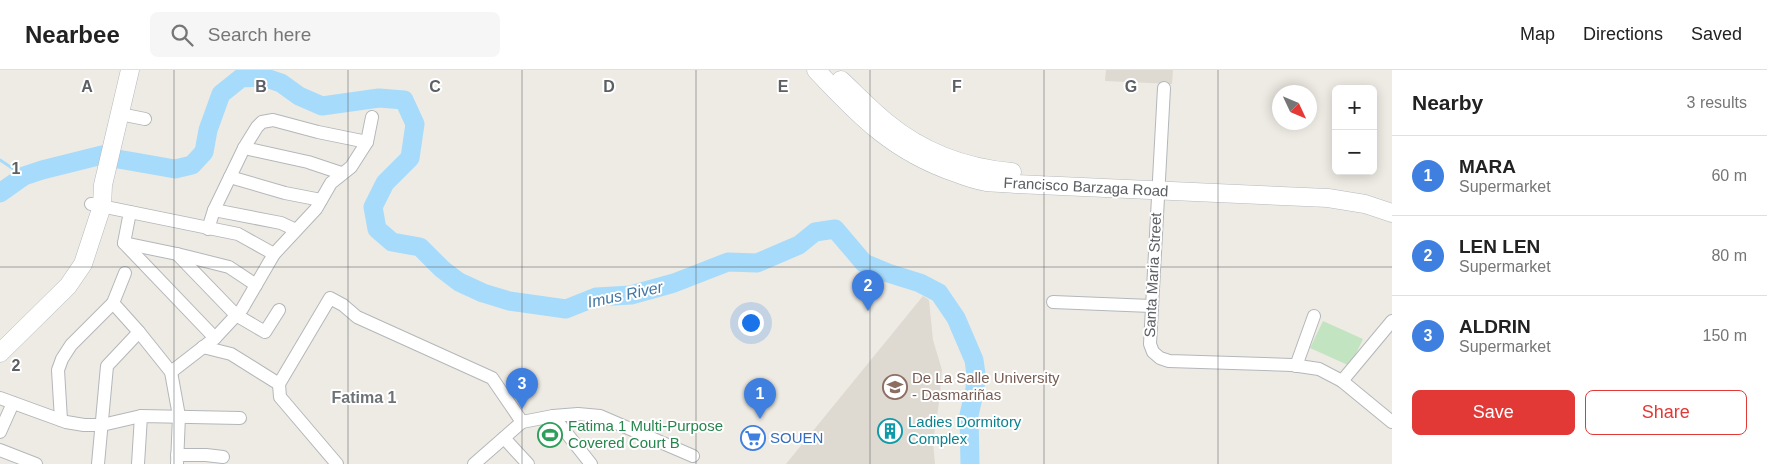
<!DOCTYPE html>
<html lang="en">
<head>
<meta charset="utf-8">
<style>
  :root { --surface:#fff; --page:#f6f6f6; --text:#222; --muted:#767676; --line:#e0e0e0; --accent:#e23936 }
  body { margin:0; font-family:Arial,sans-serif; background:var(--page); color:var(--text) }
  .controls { position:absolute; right:15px; top:15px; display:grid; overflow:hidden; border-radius:8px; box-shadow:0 2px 12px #0003 }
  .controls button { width:45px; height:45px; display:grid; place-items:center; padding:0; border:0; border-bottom:1px solid var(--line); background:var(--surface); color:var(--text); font:25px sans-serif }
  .compass { position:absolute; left:1272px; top:15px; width:45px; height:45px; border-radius:50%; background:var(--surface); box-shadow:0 2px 12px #0003; rotate:134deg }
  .you { position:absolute; left:750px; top:252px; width:18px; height:18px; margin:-12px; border:4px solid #fff; border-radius:50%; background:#1a73e8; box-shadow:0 0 0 8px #1a73e833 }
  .badge { display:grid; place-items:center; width:32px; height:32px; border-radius:50%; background:var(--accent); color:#fff; font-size:16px; font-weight:700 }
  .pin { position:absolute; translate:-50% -41px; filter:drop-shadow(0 1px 2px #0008) }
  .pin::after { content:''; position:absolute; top:26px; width:18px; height:15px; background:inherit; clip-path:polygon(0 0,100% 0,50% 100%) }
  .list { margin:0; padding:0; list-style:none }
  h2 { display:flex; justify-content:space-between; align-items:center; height:65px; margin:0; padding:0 20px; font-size:21px }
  h2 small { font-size:16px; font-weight:400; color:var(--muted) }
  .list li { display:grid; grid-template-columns:32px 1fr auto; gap:15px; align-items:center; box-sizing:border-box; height:80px; padding:0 20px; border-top:1px solid var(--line) }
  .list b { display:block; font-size:19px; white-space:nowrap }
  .list p { margin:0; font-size:16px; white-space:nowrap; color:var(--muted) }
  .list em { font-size:16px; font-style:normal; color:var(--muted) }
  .actions { display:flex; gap:10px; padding:15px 20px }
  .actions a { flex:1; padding:11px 0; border:1px solid var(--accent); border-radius:8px; text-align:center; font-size:18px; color:var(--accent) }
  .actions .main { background:var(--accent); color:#fff }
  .icon { flex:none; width:28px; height:28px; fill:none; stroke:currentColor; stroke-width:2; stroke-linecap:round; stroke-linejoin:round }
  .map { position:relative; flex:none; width:1392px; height:394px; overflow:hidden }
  header { display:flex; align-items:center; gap:30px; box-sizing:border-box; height:70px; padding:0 25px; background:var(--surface); border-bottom:1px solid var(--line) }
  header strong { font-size:24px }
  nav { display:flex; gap:28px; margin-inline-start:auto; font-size:18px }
  .search { width:350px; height:45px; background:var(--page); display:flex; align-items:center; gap:12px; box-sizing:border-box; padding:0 18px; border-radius:8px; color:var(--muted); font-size:19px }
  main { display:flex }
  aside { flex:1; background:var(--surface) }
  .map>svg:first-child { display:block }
</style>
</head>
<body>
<header>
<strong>Nearbee</strong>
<div class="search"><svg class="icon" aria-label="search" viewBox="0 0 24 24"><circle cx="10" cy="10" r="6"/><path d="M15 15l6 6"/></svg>Search here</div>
<nav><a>Map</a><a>Directions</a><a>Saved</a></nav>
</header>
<main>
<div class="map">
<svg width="1392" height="394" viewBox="0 0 1392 394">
  <rect width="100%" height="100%" fill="#eeebe4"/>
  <g fill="#dedad2">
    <path d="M 1106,0 L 1173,0 L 1172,14 L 1105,11 Z"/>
    <path d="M 923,226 L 929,230 L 933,270 L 942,300 L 939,333 L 933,372 L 935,394 L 786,394 Z"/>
  </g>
  <path fill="#c3e4c1" d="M 1323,251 L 1363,269 L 1350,296 L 1310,278 Z"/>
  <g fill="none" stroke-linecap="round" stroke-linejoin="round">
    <path stroke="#a6dbfb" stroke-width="3" d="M 0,90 L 24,106"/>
    <g stroke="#a6dbfb" stroke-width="19">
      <path d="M 118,89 L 175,99 L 192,95 L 204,82 L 208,60 L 221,24 L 241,8 L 263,7 L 281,13 L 299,26 L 322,36 L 379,28 L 404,30 L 415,54 L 410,88 L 385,113 L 373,137 L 377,159 L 392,172 L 420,177 L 442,199 L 459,212 L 483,223 L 509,231 L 566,239 L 596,227 L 631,225 L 674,213 L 728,192 L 757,193 L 799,175 L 815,162 L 835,159 L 864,193 L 888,203 L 920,213 L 939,223 L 956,248 L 974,290 L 976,304 L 975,319 L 969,345 L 970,394"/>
      <path d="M 0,123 L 24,106 L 42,100 L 102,85"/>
    </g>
    <defs>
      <g id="street">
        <path d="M 1164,18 L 1150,274 L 1153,282 L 1160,288 L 1169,291 L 1292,295 L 1319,299 L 1342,311 L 1392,352"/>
        <path d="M 120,44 L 145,49"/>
        <path d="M 244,78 L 308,92 L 341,103"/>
        <path d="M 230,107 L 285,123 L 321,130"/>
        <path d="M 91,134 L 238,164 L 274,184"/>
        <path d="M 214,140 L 281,153 L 296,160"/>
        <path d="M 130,142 L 124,173 L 215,268"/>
        <path d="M 208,159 L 214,140 L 244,78 L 257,57 L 262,52 L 273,50 L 318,62 L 367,72"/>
        <path d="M 124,173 L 177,184 L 229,197 L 256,215"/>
        <path d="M 177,184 L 236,245 L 265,262 L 279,240"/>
        <path d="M 1053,232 L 1151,236"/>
        <path d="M 113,233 L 139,262 L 171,302 L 179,346 L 177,394"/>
        <path d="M 203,277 L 231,284 L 279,314"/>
        <path d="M 1296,296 L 1314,246"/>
        <path d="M 171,302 L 215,268 L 242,239 L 274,184 L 316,139 L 331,113 L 351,97 L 367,72 L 372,47"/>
        <path d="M 1342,311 L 1392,251"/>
        <path d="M 0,328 L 66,352 L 84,355 L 102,355 L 141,346 L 240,348"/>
        <path d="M 553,346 L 591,394"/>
        <path d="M 61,350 L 58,300 L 62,289 L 71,275 L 113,233 L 125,203"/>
        <path d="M 0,362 L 13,333"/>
        <path d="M 504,368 L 528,394"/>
        <path d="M 0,380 L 36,394"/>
        <path d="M 177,385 L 206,385 L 223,387"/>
        <path d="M 98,394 L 107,296 L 139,262"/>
        <path d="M 138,394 L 141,346"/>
        <path d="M 337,394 L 280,327 L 279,314 L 330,228 L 343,235 L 357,247 L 492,308 L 522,352 L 553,346 L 578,344 L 600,346 L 693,386"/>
        <path d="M 474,394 L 522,352"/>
      </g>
      <g id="secondary">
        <path d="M 816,0 C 860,47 894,82 956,103 C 966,107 975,110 986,112 C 996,113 1006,113 1016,114 L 1328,128 L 1365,134 L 1392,143"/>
        <path d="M 841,10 C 856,24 870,39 886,52 C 922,82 966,98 1012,102"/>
        <path d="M 0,283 L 68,216 L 83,194 L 102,136 L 103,115 L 130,0"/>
      </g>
    </defs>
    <use href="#street" stroke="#b4b7ba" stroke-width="14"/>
    <use href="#secondary" stroke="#b5b9bd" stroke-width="19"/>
    <use href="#street" stroke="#fff" stroke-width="12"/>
    <use href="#secondary" stroke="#fff" stroke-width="18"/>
  </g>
  <path fill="none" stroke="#5c6064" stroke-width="1" stroke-opacity="0.55" d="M 174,0 L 174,394M 348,0 L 348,394M 522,0 L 522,394M 696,0 L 696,394M 870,0 L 870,394M 1044,0 L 1044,394M 1218,0 L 1218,394M 0,197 L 1392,197"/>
  <defs>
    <symbol id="university-ring" viewBox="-11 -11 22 22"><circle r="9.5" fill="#fff" stroke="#8d6e63" stroke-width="1.5"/><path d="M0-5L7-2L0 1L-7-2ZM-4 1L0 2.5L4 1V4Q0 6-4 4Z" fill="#8d6e63"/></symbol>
    <symbol id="building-ring" viewBox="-11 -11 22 22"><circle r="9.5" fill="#fff" stroke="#0f9aa8" stroke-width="1.5"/><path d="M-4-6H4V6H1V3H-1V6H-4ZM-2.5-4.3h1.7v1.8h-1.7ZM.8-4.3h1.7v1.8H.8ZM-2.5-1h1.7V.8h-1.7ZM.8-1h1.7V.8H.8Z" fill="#0f9aa8"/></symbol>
    <symbol id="stadium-ring" viewBox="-11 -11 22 22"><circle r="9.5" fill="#fff" stroke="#2e9e5b" stroke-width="1.5"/><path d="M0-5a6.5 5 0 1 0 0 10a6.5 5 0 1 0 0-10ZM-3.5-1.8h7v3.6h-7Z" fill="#2e9e5b"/></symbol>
    <symbol id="supermarket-ring" viewBox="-11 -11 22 22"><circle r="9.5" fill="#fff" stroke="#3f7fe0" stroke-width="1.5"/><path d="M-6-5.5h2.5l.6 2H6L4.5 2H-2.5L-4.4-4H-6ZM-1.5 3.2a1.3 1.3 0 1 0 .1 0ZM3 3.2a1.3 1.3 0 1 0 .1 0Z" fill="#3f7fe0"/></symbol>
  </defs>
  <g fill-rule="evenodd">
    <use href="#university-ring" x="881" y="303" width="28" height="28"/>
    <use href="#building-ring" x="876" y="347" width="28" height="28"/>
    <use href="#stadium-ring" x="536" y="351" width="28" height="28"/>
    <use href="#supermarket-ring" x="739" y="354" width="28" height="28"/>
  </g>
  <g text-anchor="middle" stroke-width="4" stroke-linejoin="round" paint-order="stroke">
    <g font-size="15" fill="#5c6064" stroke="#fff">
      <text transform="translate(1086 117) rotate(3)" y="5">Francisco Barzaga Road</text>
      <text transform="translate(1153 205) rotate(-87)" y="5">Santa Maria Street</text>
    </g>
    <g font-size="15" fill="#785e54" stroke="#fff" text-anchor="start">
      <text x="912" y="313">De La Salle University<tspan x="912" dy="17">- Dasmariñas</tspan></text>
    </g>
    <g font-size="15" fill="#0d838f" stroke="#fff" text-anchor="start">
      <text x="908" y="357">Ladies Dormitory<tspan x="908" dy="17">Complex</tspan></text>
    </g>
    <g font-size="15" fill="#27864d" stroke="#fff" text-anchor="start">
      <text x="568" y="361">Fatima 1 Multi-Purpose<tspan x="568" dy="17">Covered Court B</tspan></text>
    </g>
    <g font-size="15" fill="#366cbe" stroke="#fff" text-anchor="start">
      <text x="770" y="373">SOUEN</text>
    </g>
    <g font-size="16" font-style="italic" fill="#4177a4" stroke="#fff">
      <text transform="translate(625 224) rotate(-12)" y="6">Imus River</text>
    </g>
    <g font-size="16" font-weight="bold" fill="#6d7276" stroke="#fff">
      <text x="364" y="333">Fatima 1</text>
    </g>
  </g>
  <g font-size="16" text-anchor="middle" font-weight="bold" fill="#5c6064" stroke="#fff" stroke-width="4" stroke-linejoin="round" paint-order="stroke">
    <text x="87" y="22">A</text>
    <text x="261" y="22">B</text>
    <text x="435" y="22">C</text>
    <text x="609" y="22">D</text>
    <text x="783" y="22">E</text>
    <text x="957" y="22">F</text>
    <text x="1131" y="22">G</text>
    <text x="16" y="104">1</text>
    <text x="16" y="301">2</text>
  </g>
</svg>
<div class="controls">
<button>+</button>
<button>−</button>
</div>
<svg class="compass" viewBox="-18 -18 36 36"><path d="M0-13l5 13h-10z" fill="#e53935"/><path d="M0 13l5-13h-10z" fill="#767676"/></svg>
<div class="you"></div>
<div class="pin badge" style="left:760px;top:349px;background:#3f7fe0">1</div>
<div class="pin badge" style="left:868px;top:241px;background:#3f7fe0">2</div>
<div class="pin badge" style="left:522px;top:339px;background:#3f7fe0">3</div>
</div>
<aside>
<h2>Nearby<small>3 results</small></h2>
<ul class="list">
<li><span class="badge" style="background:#3f7fe0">1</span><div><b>MARA</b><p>Supermarket</p></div><em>60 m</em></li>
<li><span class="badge" style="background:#3f7fe0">2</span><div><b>LEN LEN</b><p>Supermarket</p></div><em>80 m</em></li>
<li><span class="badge" style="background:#3f7fe0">3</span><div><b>ALDRIN</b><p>Supermarket</p></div><em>150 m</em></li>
</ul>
<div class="actions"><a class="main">Save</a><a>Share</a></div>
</aside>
</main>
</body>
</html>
